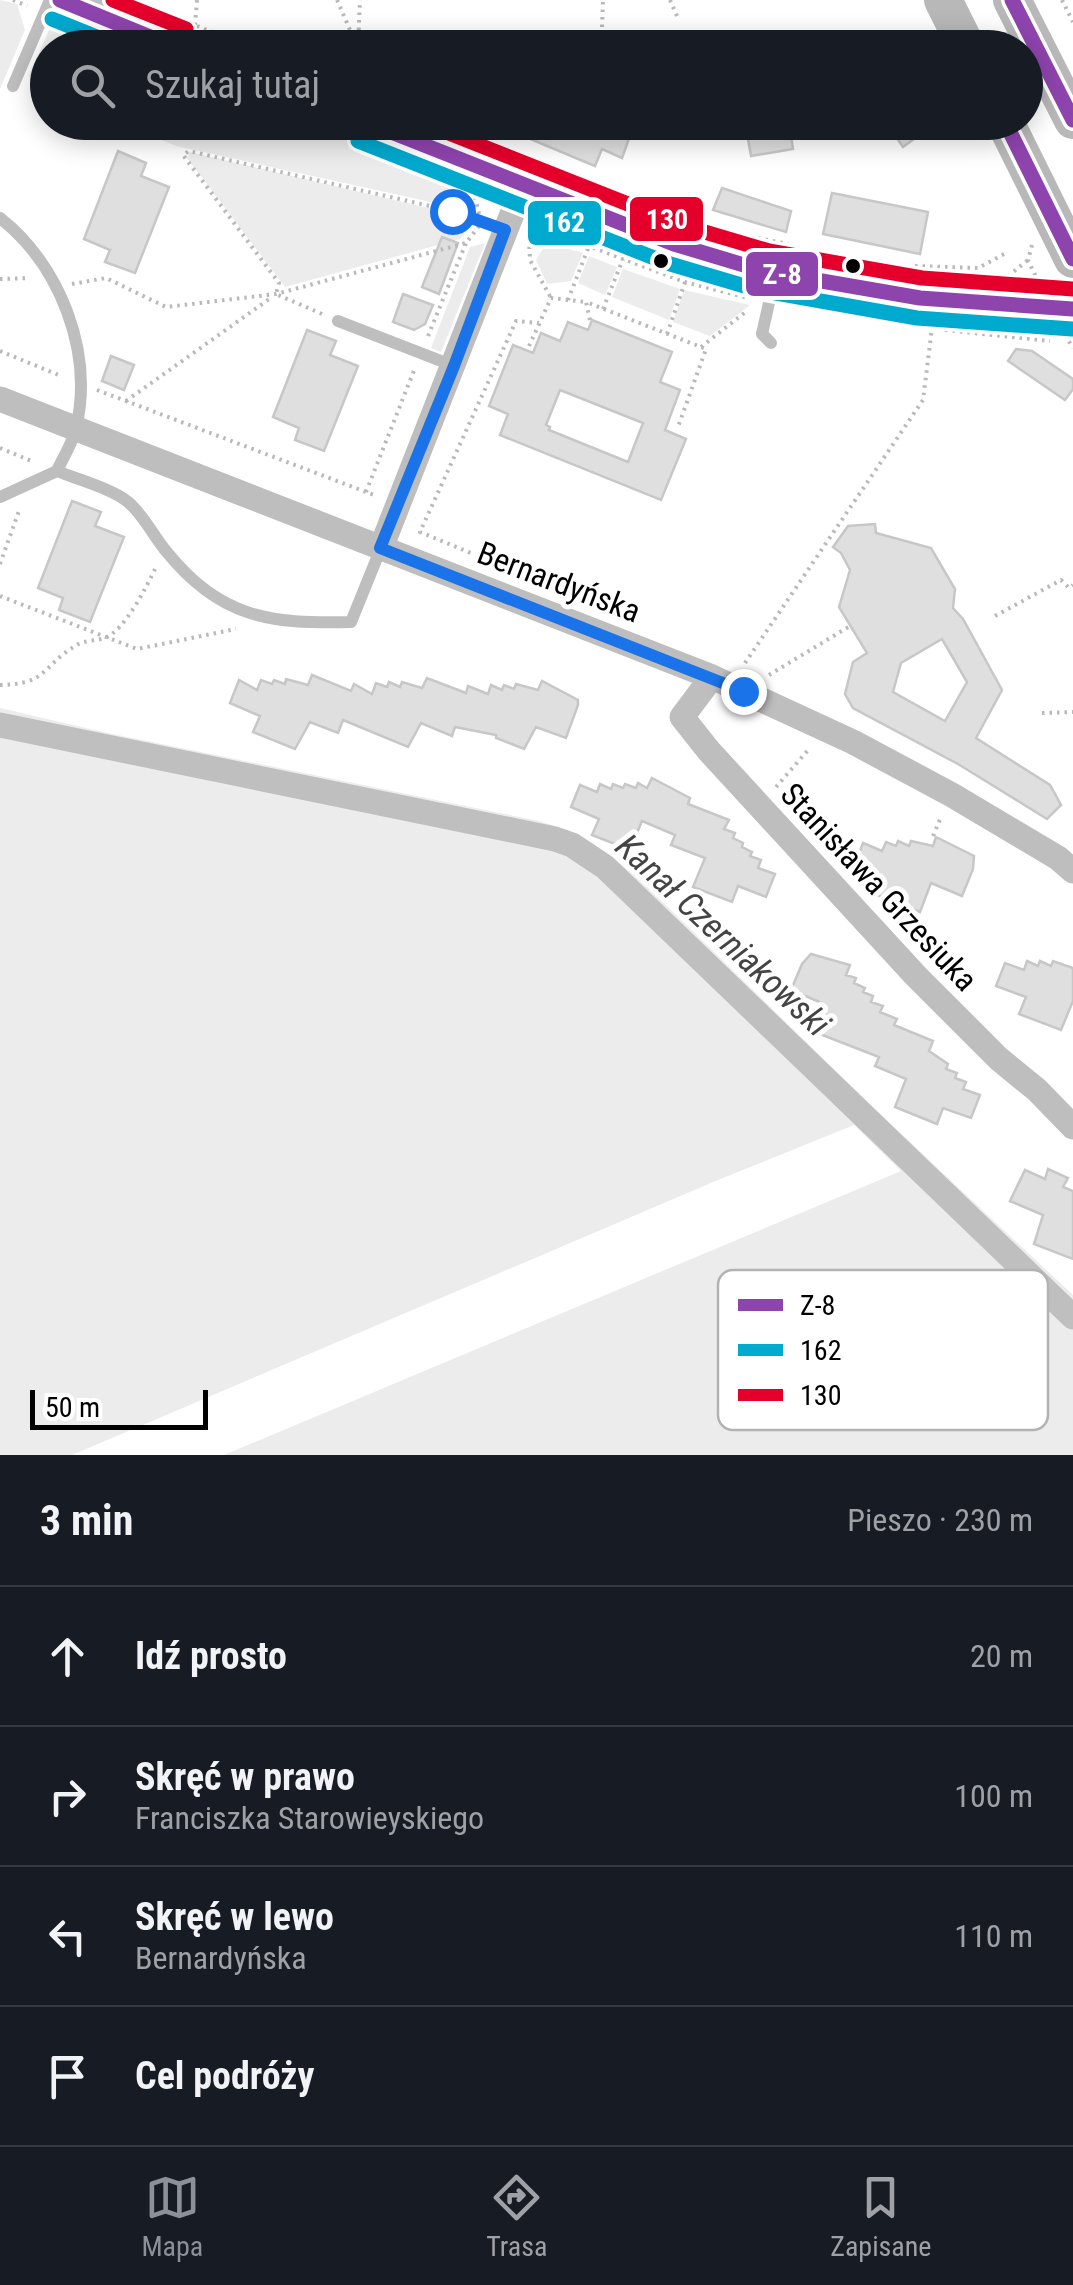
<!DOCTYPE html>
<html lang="pl">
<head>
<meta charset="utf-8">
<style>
  :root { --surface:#171b24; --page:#20242c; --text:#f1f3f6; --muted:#9ea1a6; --line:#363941; --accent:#8c9099 }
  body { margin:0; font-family:"Roboto Condensed",sans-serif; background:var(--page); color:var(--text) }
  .scale { position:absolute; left:30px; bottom:25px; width:178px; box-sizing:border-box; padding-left:10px; border:5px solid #000; border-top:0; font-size:28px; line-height:35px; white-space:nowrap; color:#000; -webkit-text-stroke:8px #fff; paint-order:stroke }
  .stop { position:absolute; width:30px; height:30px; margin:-22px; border:8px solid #1a73e8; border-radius:50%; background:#fff }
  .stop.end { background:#1a73e8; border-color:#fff; box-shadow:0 2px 10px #0008 }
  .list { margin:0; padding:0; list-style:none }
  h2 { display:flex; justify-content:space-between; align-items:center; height:130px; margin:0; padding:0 40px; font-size:42px }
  h2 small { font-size:32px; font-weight:400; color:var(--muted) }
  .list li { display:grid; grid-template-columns:65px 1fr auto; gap:30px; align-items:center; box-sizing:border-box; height:140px; padding:0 40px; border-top:2px solid var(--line) }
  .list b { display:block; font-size:38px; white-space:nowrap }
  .list p { margin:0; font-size:32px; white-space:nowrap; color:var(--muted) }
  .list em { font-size:32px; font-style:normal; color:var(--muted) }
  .icon { flex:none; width:55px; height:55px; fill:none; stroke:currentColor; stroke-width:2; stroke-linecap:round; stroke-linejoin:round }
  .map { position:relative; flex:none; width:1073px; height:1455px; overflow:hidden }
  .search { position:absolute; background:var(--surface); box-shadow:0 5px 25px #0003; left:30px; right:30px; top:30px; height:110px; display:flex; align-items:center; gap:25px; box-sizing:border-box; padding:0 35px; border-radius:55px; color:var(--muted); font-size:38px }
  .sheet { height:690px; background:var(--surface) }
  nav { display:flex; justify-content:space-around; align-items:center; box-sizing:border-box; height:140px; border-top:2px solid var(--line); background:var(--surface); font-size:28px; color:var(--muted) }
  nav a { display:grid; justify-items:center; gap:5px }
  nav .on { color:var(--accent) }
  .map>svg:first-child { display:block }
</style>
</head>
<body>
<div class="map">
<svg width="1073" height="1455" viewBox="0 0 1073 1455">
  <rect width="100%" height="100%" fill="#fff"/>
  <g fill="#ececec">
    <path d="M 0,0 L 17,4 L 25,30 L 0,89 Z"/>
    <path d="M 70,26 L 106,40 L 106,47 L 48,48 L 47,91 L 33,85 L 29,75 L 50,28 Z"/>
    <path d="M 120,123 L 310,123 L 458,182 L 464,199 L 449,206 L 176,146 Z"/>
    <path d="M 190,152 L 450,213 L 463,223 L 464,235 L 460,239 L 285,287 L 187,158 Z"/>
    <path d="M 485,243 L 441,352 L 431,348 L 470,247 Z"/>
    <path d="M 554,245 L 583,253 L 571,281 L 547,284 L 536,260 L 544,247 Z"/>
    <path d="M 589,256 L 617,267 L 605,295 L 578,283 Z"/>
    <path d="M 623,269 L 680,289 L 669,320 L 612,297 Z"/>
    <path d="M 684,290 L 750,305 L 710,336 L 673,322 Z"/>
    <path d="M 0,708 L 103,732 L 539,821 C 582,834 600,848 635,875 L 878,1112 L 1073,1295 L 1073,1455 L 224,1455 L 901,1171 L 854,1125 L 718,1180 L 72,1455 L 0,1455 Z"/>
  </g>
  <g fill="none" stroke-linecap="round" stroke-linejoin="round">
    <path stroke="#bfbfbf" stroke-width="25" d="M 0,725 L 555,839 L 572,845 L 605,867 L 1073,1317"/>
  </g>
  <g fill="#dfdfdf" stroke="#c7c7c7" stroke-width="2.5" fill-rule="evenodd">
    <path d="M 490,122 L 635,122 L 622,158 L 602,149 L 595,166 Z"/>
    <path d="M 745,122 L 789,122 L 793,149 L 751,156 Z"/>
    <path d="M 886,122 L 937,122 L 903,147 Z"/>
    <path d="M 118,151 L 146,163 L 141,176 L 169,187 L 135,273 L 105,262 L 110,250 L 84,239 Z"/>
    <path d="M 722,188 L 791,211 L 786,232 L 713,210 Z"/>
    <path d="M 832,193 L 928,212 L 920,254 L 823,234 Z"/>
    <path d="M 442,237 L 458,243 L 439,294 L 422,287 Z"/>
    <path d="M 403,294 L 433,305 L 425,324 L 414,330 L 393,322 Z"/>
    <path d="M 592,320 L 672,352 L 660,382 L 680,390 L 665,430 L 686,439 L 661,500 L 500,435 L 508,414 L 489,406 L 513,345 L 533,353 L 541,333 L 560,341 L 568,322 L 588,330 ZM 560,390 L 643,423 L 628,462 L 549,430 L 550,427 L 546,425 Z"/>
    <path d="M 307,330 L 336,341 L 330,355 L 358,366 L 324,451 L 295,440 L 299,428 L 273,417 Z"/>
    <path d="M 1016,349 L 1032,351 L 1073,379 L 1073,389 L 1065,400 L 1008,361 Z"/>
    <path d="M 111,356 L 134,365 L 124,390 L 102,381 Z"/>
    <path d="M 72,501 L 101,512 L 95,526 L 124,537 L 90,622 L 59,610 L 63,598 L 38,588 Z"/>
    <path d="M 875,524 L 876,533 L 931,548 L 955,589 L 953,608 L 963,619 L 1002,690 L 976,738 L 1050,785 L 1061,805 L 1047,819 L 958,764 L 853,708 L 845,694 L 853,662 L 867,653 L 839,607 L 850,570 L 841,553 L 833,547 L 848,526 ZM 942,639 L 967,682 L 945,721 L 893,692 L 901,663 Z"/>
    <path d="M 312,675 L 351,691 L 354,684 L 372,694 L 376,683 L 387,687 L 389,682 L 400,687 L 402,682 L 422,688 L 427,678 L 466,693 L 468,686 L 488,694 L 491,685 L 502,690 L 504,685 L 514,689 L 516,684 L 538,690 L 542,681 L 578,700 L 578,705 L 566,738 L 536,727 L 524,749 L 496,738 L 496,735 L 455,727 L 452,736 L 421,723 L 408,747 L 343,720 L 338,733 L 310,722 L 295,749 L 253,732 L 260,716 L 230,703 L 239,680 L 257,690 L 261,680 L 272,684 L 274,680 L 285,684 L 286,679 L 308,685 Z"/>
    <path d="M 652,778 L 690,798 L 688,804 L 729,820 L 724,829 L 735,833 L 733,838 L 743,843 L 742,847 L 752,852 L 750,856 L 761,860 L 758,868 L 775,874 L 766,897 L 738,886 L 732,902 L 693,887 L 705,858 L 671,845 L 675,835 L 642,821 L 630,850 L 592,835 L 599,819 L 571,807 L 580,785 L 597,792 L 600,784 L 611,789 L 613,784 L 623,788 L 625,784 L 636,788 L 638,783 L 647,788 Z"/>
    <path d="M 936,837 L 974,856 L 973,869 L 962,896 L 931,883 L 920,912 L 877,895 L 884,879 L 854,867 L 863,843 L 882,851 L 886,842 L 896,846 L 898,841 L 909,846 L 911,841 L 933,846 Z"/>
    <path d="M 811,954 L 850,965 L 846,975 L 856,978 L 854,983 L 865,988 L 863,992 L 873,996 L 871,1002 L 883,1006 L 880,1012 L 897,1019 L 894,1025 L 933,1041 L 929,1051 L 948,1064 L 946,1069 L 957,1073 L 955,1078 L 966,1082 L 963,1089 L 980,1095 L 971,1118 L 943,1108 L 937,1124 L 895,1107 L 906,1079 L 875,1066 L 879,1057 L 812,1031 L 822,1003 L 791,990 L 802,964 Z"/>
    <path d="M 1027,961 L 1038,966 L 1040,961 L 1051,966 L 1053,961 L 1073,968 L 1073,1001 L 1061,1030 L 1019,1014 L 1026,997 L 996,986 L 1005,963 L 1024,970 Z"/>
    <path d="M 1048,1169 L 1068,1178 L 1063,1187 L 1073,1191 L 1073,1259 L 1034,1244 L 1043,1215 L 1010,1201 L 1025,1170 L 1045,1179 Z"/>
  </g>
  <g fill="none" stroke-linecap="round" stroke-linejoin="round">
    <g stroke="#b9b9b9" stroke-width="4" stroke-dasharray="2.5 5" stroke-linecap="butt">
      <path d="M 13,0 L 27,6"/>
      <path d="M 337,0 L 357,46"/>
      <path d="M 670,0 L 677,16"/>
      <path d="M 1062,0 L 1073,22"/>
      <path d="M 195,25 L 197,0"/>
      <path d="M 197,26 L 253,48"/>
      <path d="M 602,27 L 603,0"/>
      <path d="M 358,45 L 360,0"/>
      <path d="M 318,122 L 339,131"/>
      <path d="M 475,197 L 481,222"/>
      <path d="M 528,238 L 559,235 L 685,282 L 748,298"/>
      <path d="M 758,238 L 788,244"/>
      <path d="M 529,239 L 530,260 L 551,298"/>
      <path d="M 1032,245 L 1028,260 L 1036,277"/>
      <path d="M 915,266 L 978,268 L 1008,252"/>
      <path d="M 1008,276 L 1028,260"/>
      <path d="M 0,279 L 29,278"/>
      <path d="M 72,284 L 106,278 L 166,307 L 276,294 L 466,243 L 482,222"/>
      <path d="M 568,300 L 589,246"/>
      <path d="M 603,309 L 623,259"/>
      <path d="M 322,314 L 276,294 L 279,283 L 183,155 L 189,151 L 452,211 L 481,222"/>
      <path d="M 590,320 L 586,302 L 706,349 L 678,427"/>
      <path d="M 945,330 L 1050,341"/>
      <path d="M 667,334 L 685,282"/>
      <path d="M 1065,335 L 1073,348"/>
      <path d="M 428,336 L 466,243"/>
      <path d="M 529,346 L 551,298 L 586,302"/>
      <path d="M 701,347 L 748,310"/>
      <path d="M 0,351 L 61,376"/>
      <path d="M 97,390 L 374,495"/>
      <path d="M 126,401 L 272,297"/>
      <path d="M 0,448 L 34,462"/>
      <path d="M 366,492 L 415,368"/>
      <path d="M 0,564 L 20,508"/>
      <path d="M 512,570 L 420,532 L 516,321 L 539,323"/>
      <path d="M 0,596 L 137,649 L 236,629"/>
      <path d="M 995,616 L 1061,580 L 1069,588 L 1073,585"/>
      <path d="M 745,663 L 923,400 L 932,328"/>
      <path d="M 769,675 L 850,626"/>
      <path d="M 0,685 C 48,684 41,667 75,646 C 83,640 96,641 105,638 C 125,630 147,586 156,567"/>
      <path d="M 1042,713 L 1073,712"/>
      <path d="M 776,787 L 809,749"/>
      <path d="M 933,836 L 941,817"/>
    </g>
    <g stroke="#bebebe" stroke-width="12">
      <path d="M 13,86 L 50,0"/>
      <path d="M 0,218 C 60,265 94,352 76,428 C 73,443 63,457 57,471 L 0,497"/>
      <path d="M 338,321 L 454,366"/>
      <path d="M 771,343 L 762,334 L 775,276"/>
      <path d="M 57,471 C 76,479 113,489 128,502 C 143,514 154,537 166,551 C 220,618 269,624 351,622 L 381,548"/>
    </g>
    <g stroke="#bebebe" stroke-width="25">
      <path d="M 0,399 L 712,677 L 853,742 L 952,795 L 1058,858 L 1073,871"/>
      <path d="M 381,548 L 523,186"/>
      <path d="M 712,677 L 682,717 L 709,751 L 916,976 L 999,1059 L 1037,1090 L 1073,1127"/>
    </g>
    <g stroke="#bebebe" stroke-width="32">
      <path d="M 60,0 L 178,48"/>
      <path d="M 365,122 L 674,244 L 764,271 L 920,298 L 1073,309"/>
    </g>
    <g stroke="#b8b8b8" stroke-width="38">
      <path d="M 943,0 L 967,48"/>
      <path d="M 1012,0 L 1073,120"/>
      <path d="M 1005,122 L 1073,259"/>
    </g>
    <defs>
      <g id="bus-1">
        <path d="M 60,0 L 177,48"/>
        <path d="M 1012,0 L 1073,120"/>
        <path d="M 366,122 L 674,244 L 764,271 L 920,298 L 1073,309"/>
        <path d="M 1005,122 L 1073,259"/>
      </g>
      <g id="bus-2">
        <path d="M 52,19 L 124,48"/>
        <path d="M 358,141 L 667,263 L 758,290 L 917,318 L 1072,329"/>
      </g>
      <g id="bus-3">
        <path d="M 113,0 L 186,29"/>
        <path d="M 421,122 L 681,225 L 769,251 L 922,278 L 1073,289"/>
      </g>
    </defs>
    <use href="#bus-1" stroke="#fff" stroke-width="22"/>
    <use href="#bus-2" stroke="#fff" stroke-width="22"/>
    <use href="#bus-3" stroke="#fff" stroke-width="22"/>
    <use href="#bus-1" stroke="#8e44ad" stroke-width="15"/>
    <use href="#bus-2" stroke="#00a9ce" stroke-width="15"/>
    <use href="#bus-3" stroke="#e4002b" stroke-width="15"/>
  </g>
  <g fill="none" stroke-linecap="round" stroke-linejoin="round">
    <path stroke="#1a73e8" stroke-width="12" d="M 452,211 L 505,230 L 454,366 L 380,548 L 743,691"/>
  </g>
  <g fill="#000" stroke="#fff" stroke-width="4">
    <circle cx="661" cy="261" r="9"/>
    <circle cx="853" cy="266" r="9"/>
  </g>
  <g text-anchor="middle" stroke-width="10" stroke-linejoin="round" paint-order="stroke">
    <g font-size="32" fill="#000" stroke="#fff">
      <text transform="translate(559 582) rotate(21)" y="11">Bernardyńska</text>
      <text transform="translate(879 887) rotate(47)" y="11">Stanisława Grzesiuka</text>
    </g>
    <g font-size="35" font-style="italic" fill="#444" stroke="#fff">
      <text transform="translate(723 935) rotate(43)" y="12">Kanał Czerniakowski</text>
    </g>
  </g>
  <rect x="718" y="1270" width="330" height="160" rx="15" fill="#fff" stroke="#b2b2b2" stroke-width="2.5"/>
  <rect x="738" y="1299" width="45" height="12" fill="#8e44ad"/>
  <rect x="738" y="1344" width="45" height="12" fill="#00a9ce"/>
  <rect x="738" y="1389" width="45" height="12" fill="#e4002b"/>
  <g font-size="28" fill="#000">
    <text x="800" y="1315">Z-8</text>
    <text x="800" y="1360">162</text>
    <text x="800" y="1405">130</text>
  </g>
  <g stroke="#fff" stroke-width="4">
    <rect x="628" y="195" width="77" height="48" rx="10" fill="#e4002b"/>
    <rect x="526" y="199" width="77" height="48" rx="10" fill="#00a9ce"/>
    <rect x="744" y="250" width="76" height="48" rx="10" fill="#8e44ad"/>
  </g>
  <g font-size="28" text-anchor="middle" font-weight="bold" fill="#fff">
    <text x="667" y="229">130</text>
    <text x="564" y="232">162</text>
    <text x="782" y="284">Z-8</text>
  </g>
</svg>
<div class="scale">50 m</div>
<div class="stop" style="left:452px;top:211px"></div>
<div class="stop end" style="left:743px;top:691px"></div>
<div class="search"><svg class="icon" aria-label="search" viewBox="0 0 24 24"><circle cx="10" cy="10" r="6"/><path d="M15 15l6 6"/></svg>Szukaj tutaj</div>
</div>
<section class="sheet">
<h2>3 min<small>Pieszo · 230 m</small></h2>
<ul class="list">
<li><svg class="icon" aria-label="ahead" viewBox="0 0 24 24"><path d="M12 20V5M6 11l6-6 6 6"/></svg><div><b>Idź prosto</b></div><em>20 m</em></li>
<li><svg class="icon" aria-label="right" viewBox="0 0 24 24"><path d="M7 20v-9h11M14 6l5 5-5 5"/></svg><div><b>Skręć w prawo</b><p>Franciszka Starowieyskiego</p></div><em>100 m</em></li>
<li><svg class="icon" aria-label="left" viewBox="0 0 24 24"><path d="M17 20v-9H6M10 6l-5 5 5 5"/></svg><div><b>Skręć w lewo</b><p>Bernardyńska</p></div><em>110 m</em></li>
<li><svg class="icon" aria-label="arrive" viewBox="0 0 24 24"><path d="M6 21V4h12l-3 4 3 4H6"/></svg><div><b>Cel podróży</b></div></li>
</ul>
</section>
<nav>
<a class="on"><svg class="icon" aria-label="map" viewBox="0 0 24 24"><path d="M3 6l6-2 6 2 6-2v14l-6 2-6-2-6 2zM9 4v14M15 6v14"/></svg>Mapa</a>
<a><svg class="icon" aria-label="directions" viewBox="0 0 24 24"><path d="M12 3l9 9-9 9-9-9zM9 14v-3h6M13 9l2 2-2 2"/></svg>Trasa</a>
<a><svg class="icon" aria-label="saved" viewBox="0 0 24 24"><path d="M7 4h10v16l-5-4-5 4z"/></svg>Zapisane</a>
</nav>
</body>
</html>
